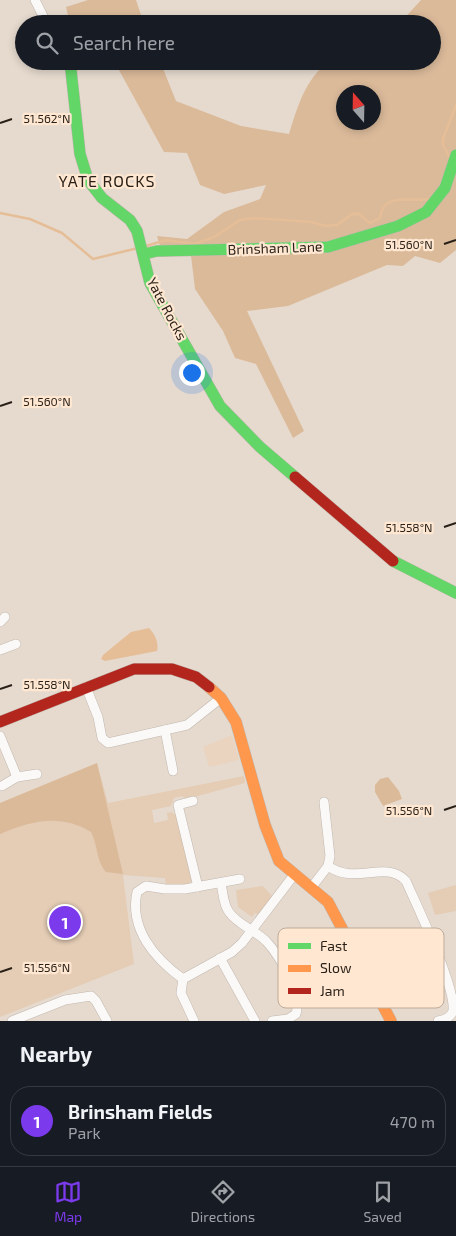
<!DOCTYPE html>
<html lang="en">
<head>
<meta charset="utf-8">
<style>
  :root { --surface:#171b24; --page:#242831; --text:#f1f3f6; --muted:#9ea1a6; --line:#363941; --accent:#7c3aed }
  body { margin:0; font-family:"Exo 2",sans-serif; background:var(--page); color:var(--text) }
  .compass { position:absolute; left:336px; top:85px; width:45px; height:45px; border-radius:50%; background:var(--surface); box-shadow:0 2px 8px #0003; rotate:340deg }
  .you { position:absolute; left:191px; top:372px; width:18px; height:18px; margin:-12px; border:4px solid #fff; border-radius:50%; background:#1a73e8; box-shadow:0 0 0 8px #1a73e833 }
  .badge { display:grid; place-items:center; width:32px; height:32px; border-radius:50%; background:var(--accent); color:#fff; font-size:16px; font-weight:700 }
  .pin { position:absolute; translate:-50% -50%; border:2px solid #fff; box-shadow:0 1px 5px #0006 }
  .list { margin:0; padding:0; list-style:none }
  h2 { display:flex; justify-content:space-between; align-items:center; height:65px; margin:0; padding:0 20px; font-size:21px }
  h2 small { font-size:16px; font-weight:400; color:var(--muted) }
  .list li { display:grid; grid-template-columns:32px 1fr auto; gap:15px; align-items:center; box-sizing:border-box; height:70px; margin:0 10px 10px; padding:0 10px; border:1px solid var(--line); border-radius:20px }
  .list b { display:block; font-size:19px; white-space:nowrap }
  .list p { margin:0; font-size:16px; white-space:nowrap; color:var(--muted) }
  .list em { font-size:16px; font-style:normal; color:var(--muted) }
  .icon { flex:none; width:28px; height:28px; fill:none; stroke:currentColor; stroke-width:2; stroke-linecap:round; stroke-linejoin:round }
  .map { position:relative; flex:none; width:456px; height:1021px; overflow:hidden }
  .search { position:absolute; background:var(--surface); box-shadow:0 2px 8px #0003; left:15px; right:15px; top:15px; height:55px; display:flex; align-items:center; gap:12px; box-sizing:border-box; padding:0 18px; border-radius:28px; color:var(--muted); font-size:19px }
  .sheet { height:145px; background:var(--surface) }
  nav { display:flex; justify-content:space-around; align-items:center; box-sizing:border-box; height:70px; border-top:1px solid var(--line); background:var(--surface); font-size:14px; color:var(--muted) }
  nav a { display:grid; justify-items:center; gap:2px }
  nav .on { color:var(--accent) }
  .map>svg:first-child { display:block }
</style>
</head>
<body>
<div class="map">
<svg width="456" height="1021" viewBox="0 0 456 1021">
  <rect width="100%" height="100%" fill="#e6dace"/>
  <path fill="#ead4c0" d="M 232,735 L 239,760 L 209,767 L 203,747 Z"/>
  <g fill="#e4ccb5">
    <path d="M 97,763 L 108,803 L 244,776 L 245,783 L 187,799 L 182,796 L 174,798 L 171,806 L 152,810 L 154,823 L 168,820 L 167,813 L 171,812 L 177,816 L 192,880 L 188,885 L 166,885 L 165,878 L 123,875 L 134,964 L 0,1017 L 0,803 Z"/>
    <path d="M 456,885 L 456,911 L 435,915 L 428,893 Z"/>
    <path d="M 263,886 L 272,896 L 259,915 L 255,913 L 252,917 L 238,907 L 236,890 Z"/>
  </g>
  <g fill="#dbba9a" fill-rule="evenodd">
    <path d="M 88,0 L 136,0 L 144,24 L 70,24 L 66,7 Z"/>
    <path d="M 421,0 L 456,0 L 456,250 L 440,263 L 415,256 L 403,266 L 387,265 L 288,306 L 247,311 L 304,431 L 293,438 L 256,364 L 235,358 L 223,331 L 195,289 L 190,247 L 160,246 L 157,236 L 187,239 L 224,212 L 260,199 L 266,185 L 224,194 L 200,185 L 187,153 L 164,152 L 114,61 L 160,61 L 176,101 L 241,126 L 289,134 C 298,105 305,80 329,61 L 432,61 L 432,24 L 399,24 ZM 344,92 L 374,92 L 374,122 L 344,122 Z"/>
    <path d="M 97,763 L 123,874 L 106,872 C 96,861 98,845 91,832 C 60,813 31,821 0,834 L 0,803 Z"/>
    <path d="M 388,777 L 399,791 L 402,799 L 383,806 L 375,792 L 375,785 L 380,779 Z"/>
  </g>
  <path fill="#e5be98" d="M 149,628 C 155,634 159,643 157,651 L 105,661 L 101,659 L 103,655 L 131,632 Z"/>
  <g fill="none" stroke-linecap="round" stroke-linejoin="round">
    <g stroke="#e5be98" stroke-width="2.5">
      <path d="M 450,158 L 443,145 L 443,139 L 456,105"/>
      <path d="M 0,213 L 30,219 L 62,233 L 93,259 L 138,248"/>
      <path d="M 146,246 L 166,240 L 195,244 L 214,237 L 240,220 L 255,218 L 312,222 L 325,226 L 337,225 L 352,214 L 359,214 L 370,223 L 380,218 C 383,190 414,203 430,199"/>
    </g>
    <defs>
      <g id="street">
        <path d="M 35,0 L 47,24"/>
        <path d="M 0,622 L 5,617"/>
        <path d="M 0,650 L 16,644"/>
        <path d="M 86,687 L 98,717 L 102,738 L 108,743 L 187,725 L 221,698"/>
        <path d="M 165,730 L 173,771"/>
        <path d="M 0,736 L 17,777"/>
        <path d="M 2,786 L 17,777 L 37,774"/>
        <path d="M 193,801 L 178,805 L 198,887"/>
        <path d="M 328,866 C 356,886 386,859 406,881 C 417,906 456,987 453,1011 C 451,1017 444,1020 438,1021"/>
        <path d="M 221,883 C 223,892 223,904 229,912 C 238,925 255,930 266,941 C 280,956 302,994 296,1014 L 288,1019 L 272,1021"/>
        <path d="M 311,888 L 328,866 L 330,856 L 324,802"/>
        <path d="M 220,958 L 255,1021"/>
        <path d="M 183,979 C 155,959 129,929 137,892 L 146,886 L 165,889 L 185,889 L 240,879"/>
        <path d="M 12,1021 L 65,1000 L 91,996 L 96,1001 L 107,1021"/>
        <path d="M 194,1021 L 181,993 L 183,979 L 232,952 L 242,943 L 294,875"/>
      </g>
      <g id="fast">
        <path d="M 70,61 L 80,154 L 88,180 L 102,198 L 130,220 L 137,231 L 150,283 L 220,406 L 260,447 L 295,477"/>
        <path d="M 144,254 L 157,251 L 328,247 L 398,226 L 426,212 L 445,188 L 456,155"/>
        <path d="M 393,561 L 456,593"/>
      </g>
      <path id="slow" d="M 209,687 L 221,698 L 236,722 L 265,825 L 279,861 L 328,902 L 391,1021"/>
      <g id="jam">
        <path d="M 295,477 L 393,561"/>
        <path d="M 0,722 L 134,669 L 172,669 L 196,677 L 209,687"/>
      </g>
    </defs>
    <use href="#street" stroke="#c1b7ae" stroke-width="10"/>
    <use href="#fast" stroke="#c1b7ae" stroke-width="12"/>
    <use href="#slow" stroke="#c1b7ae" stroke-width="12"/>
    <use href="#jam" stroke="#c1b7ae" stroke-width="12"/>
    <use href="#street" stroke="#fbf9f8" stroke-width="9"/>
    <use href="#fast" stroke="#63d668" stroke-width="11"/>
    <use href="#slow" stroke="#ff974d" stroke-width="11"/>
    <use href="#jam" stroke="#b3261e" stroke-width="11"/>
  </g>
  <path fill="none" stroke="#281f17" stroke-width="2" d="M 0,123 L 12,119M 444,244 L 456,240M 0,406 L 12,402M 444,527 L 456,523M 0,689 L 12,685M 444,810 L 456,806M 0,972 L 12,968"/>
  <g text-anchor="middle" stroke-width="4.5" stroke-linejoin="round" paint-order="stroke">
    <g font-size="14" fill="#281f17" stroke="#ffe7d1">
      <text transform="translate(275 248) rotate(-2)" y="5">Brinsham Lane</text>
      <text transform="translate(167 309) rotate(62)" y="5">Yate Rocks</text>
    </g>
    <g font-size="16" letter-spacing="1" fill="#281f17" stroke="#ffe7d1">
      <text x="107" y="187">YATE ROCKS</text>
    </g>
  </g>
  <rect x="278" y="928" width="166" height="80" rx="8" fill="#ffe7d1" stroke="#beab99" stroke-width="1"/>
  <rect x="288" y="943" width="23" height="6" fill="#63d668"/>
  <rect x="288" y="965" width="23" height="7" fill="#ff974d"/>
  <rect x="288" y="988" width="23" height="6" fill="#b3261e"/>
  <g font-size="14" fill="#281f17">
    <text x="320" y="951">Fast</text>
    <text x="320" y="973">Slow</text>
    <text x="320" y="996">Jam</text>
  </g>
  <g font-size="12" text-anchor="middle" fill="#281f17" stroke="#ffe7d1" stroke-width="4.5" stroke-linejoin="round" paint-order="stroke">
    <text x="47" y="123">51.562°N</text>
    <text x="409" y="249">51.560°N</text>
    <text x="47" y="406">51.560°N</text>
    <text x="409" y="532">51.558°N</text>
    <text x="47" y="689">51.558°N</text>
    <text x="409" y="815">51.556°N</text>
    <text x="47" y="972">51.556°N</text>
  </g>
</svg>
<svg class="compass" viewBox="-18 -18 36 36"><path d="M0-13l5 13h-10z" fill="#e53935"/><path d="M0 13l5-13h-10z" fill="#9ea1a6"/></svg>
<div class="you"></div>
<div class="pin badge" style="left:65px;top:922px">1</div>
<div class="search"><svg class="icon" aria-label="search" viewBox="0 0 24 24"><circle cx="10" cy="10" r="6"/><path d="M15 15l6 6"/></svg>Search here</div>
</div>
<section class="sheet">
<h2>Nearby<small></small></h2>
<ul class="list">
<li><span class="badge">1</span><div><b>Brinsham Fields</b><p>Park</p></div><em>470 m</em></li>
</ul>
</section>
<nav>
<a class="on"><svg class="icon" aria-label="map" viewBox="0 0 24 24"><path d="M3 6l6-2 6 2 6-2v14l-6 2-6-2-6 2zM9 4v14M15 6v14"/></svg>Map</a>
<a><svg class="icon" aria-label="directions" viewBox="0 0 24 24"><path d="M12 3l9 9-9 9-9-9zM9 14v-3h6M13 9l2 2-2 2"/></svg>Directions</a>
<a><svg class="icon" aria-label="saved" viewBox="0 0 24 24"><path d="M7 4h10v16l-5-4-5 4z"/></svg>Saved</a>
</nav>
</body>
</html>
